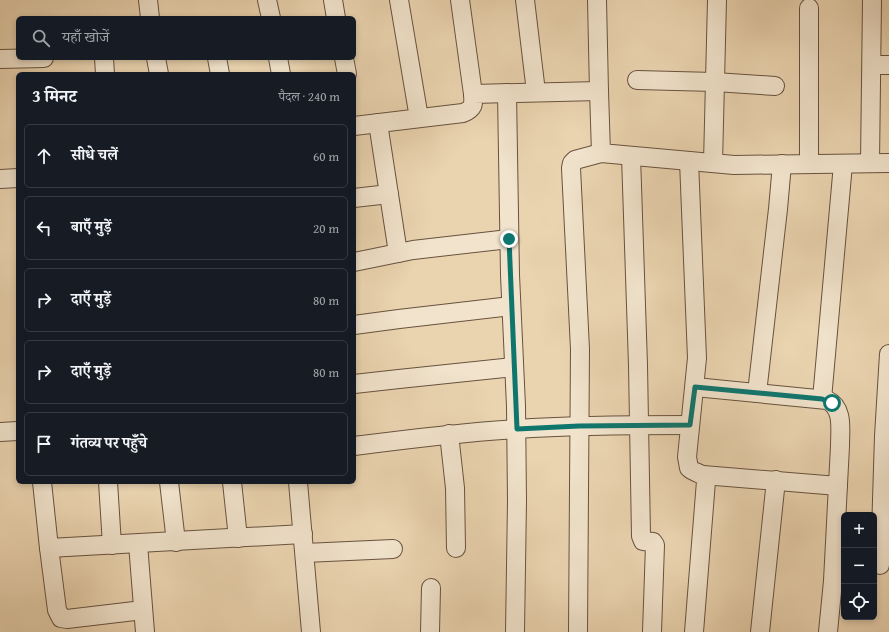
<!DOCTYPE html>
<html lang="hi">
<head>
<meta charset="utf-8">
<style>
  :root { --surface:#171b24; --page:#20242c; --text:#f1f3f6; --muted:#9ea1a6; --line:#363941 }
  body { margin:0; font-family:"Gentium Book Plus","Noto Serif Devanagari",serif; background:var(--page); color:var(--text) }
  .controls { position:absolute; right:12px; bottom:12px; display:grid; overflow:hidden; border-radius:6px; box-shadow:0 2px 6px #0003 }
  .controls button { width:36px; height:36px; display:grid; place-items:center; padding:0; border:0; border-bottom:1px solid var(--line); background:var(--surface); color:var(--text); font:20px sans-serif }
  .stop { position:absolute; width:12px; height:12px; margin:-9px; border:3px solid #0f766e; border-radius:50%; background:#fff }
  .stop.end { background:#0f766e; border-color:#fff; box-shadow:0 1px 4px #0008 }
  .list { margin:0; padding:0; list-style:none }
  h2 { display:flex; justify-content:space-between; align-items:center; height:52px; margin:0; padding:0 16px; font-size:17px }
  h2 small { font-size:13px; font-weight:400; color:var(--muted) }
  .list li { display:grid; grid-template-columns:26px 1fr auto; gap:12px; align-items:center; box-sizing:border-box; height:64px; margin:0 8px 8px; padding:0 8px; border:1px solid var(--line); border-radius:6px }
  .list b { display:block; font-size:15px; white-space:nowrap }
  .list em { font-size:13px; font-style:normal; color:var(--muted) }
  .icon { flex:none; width:22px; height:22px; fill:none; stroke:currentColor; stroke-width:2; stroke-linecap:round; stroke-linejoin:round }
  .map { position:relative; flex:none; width:889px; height:632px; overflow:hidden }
  .search { position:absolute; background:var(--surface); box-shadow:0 2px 6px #0003; left:16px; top:16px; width:340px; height:44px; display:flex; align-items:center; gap:10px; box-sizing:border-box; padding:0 14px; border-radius:6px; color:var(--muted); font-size:15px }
  .panel { position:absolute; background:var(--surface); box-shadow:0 2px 6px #0003; left:16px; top:72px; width:340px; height:412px; border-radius:6px }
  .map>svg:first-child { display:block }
</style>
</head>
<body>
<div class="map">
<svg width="889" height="632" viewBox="0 0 889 632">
  <rect width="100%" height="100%" fill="#ead4b0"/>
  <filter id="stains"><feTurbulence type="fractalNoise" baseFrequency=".005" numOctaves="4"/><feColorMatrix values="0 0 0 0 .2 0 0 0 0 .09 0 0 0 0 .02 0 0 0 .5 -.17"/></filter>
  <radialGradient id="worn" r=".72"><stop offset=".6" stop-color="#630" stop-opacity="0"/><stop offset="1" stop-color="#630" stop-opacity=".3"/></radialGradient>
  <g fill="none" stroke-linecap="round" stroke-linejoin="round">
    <defs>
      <g id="minor">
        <path d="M 148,0 L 150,18"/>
        <path d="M 267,0 L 271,18"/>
        <path d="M 333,0 L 336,18"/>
        <path d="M 399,0 L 419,118"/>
        <path d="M 460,0 L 473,94"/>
        <path d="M 525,0 L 536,92"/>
        <path d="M 597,0 L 599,91"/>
        <path d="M 809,8 L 809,164"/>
        <path d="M 104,58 L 105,74"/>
        <path d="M 156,58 L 159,74"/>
        <path d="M 217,58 L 220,74"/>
        <path d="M 278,58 L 281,74"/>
        <path d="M 344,58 L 347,74"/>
        <path d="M 0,59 L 44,58"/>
        <path d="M 872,65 L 889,65"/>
        <path d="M 637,80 L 715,82 L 775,86"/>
        <path d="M 507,93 L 510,275 L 516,406 L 517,501 L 515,632"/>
        <path d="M 378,123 L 398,253"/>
        <path d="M 354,126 L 463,113 C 473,109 474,105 473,94 L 599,91 L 601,153 L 734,165 L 889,163"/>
        <path d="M 631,156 L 638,365 L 641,536 L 643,541 L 653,542 L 655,545 L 652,632"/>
        <path d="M 689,161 L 697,358 L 687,457 L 689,468 C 695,474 704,472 706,481 L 694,632"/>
        <path d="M 713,163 L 717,0"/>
        <path d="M 870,163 L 872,0"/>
        <path d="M 0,179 L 18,178"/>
        <path d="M 354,198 L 389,194"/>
        <path d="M 354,262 L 413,250 L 509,239"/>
        <path d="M 354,325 L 399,319 L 511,306"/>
        <path d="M 354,384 L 399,379 L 514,367"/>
        <path d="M 695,387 L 827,400 C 844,408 840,429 840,446 L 833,581 L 828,632"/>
        <path d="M 757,393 L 778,209 L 782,164"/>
        <path d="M 822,399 L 843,164"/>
        <path d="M 0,432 L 18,431"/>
        <path d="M 449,434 L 455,488 L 456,548"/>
        <path d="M 354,446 C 408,439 462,432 517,429 C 575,425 632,425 690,425"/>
        <path d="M 703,475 L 838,486"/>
        <path d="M 42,482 L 49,548 L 303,534"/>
        <path d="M 108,482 L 112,545"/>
        <path d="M 169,482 L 176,542"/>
        <path d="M 232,482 L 238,538"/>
        <path d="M 298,482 L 311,632"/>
        <path d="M 138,544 L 145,632"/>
        <path d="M 49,548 L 57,610 L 61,618 L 67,619 L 143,610"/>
        <path d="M 305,553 L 393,549"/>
        <path d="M 880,565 L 884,436 L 889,354"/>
        <path d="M 430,632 L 431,588"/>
        <path d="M 578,632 L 580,349 L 571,168 L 572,163 L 575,160 L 601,153"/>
        <path d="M 760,632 L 776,480"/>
      </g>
    </defs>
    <use href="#minor" stroke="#68523f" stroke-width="20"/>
    <use href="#minor" stroke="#f1e3cc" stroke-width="18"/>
  </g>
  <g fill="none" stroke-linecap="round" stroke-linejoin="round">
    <path stroke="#0f766e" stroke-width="5" d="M 509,239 L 517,429 L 579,426 L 690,425 L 695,387 L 822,399 L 832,403"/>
  </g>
  <rect width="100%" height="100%" filter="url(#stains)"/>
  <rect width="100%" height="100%" fill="url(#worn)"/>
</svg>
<div class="controls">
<button>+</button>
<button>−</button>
<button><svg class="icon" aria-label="locate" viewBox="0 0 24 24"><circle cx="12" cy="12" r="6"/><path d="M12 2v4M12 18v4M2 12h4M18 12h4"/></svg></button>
</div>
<div class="stop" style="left:832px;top:403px"></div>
<div class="stop end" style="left:509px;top:239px"></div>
<div class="search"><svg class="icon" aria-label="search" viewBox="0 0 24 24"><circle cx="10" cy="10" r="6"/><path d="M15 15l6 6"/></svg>यहाँ खोजें</div>
<section class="panel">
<h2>3 मिनट<small>पैदल · 240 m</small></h2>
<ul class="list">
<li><svg class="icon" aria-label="ahead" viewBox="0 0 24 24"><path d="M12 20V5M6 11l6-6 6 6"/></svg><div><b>सीधे चलें</b></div><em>60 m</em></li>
<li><svg class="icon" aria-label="left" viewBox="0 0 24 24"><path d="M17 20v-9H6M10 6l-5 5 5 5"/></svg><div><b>बाएँ मुड़ें</b></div><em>20 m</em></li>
<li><svg class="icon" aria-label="right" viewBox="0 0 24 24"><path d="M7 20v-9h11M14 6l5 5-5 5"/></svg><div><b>दाएँ मुड़ें</b></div><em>80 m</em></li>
<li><svg class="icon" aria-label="right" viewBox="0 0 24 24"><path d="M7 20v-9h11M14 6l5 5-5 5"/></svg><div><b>दाएँ मुड़ें</b></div><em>80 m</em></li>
<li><svg class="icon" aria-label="arrive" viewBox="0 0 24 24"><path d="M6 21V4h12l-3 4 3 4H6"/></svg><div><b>गंतव्य पर पहुँचे</b></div></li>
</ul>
</section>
</div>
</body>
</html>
